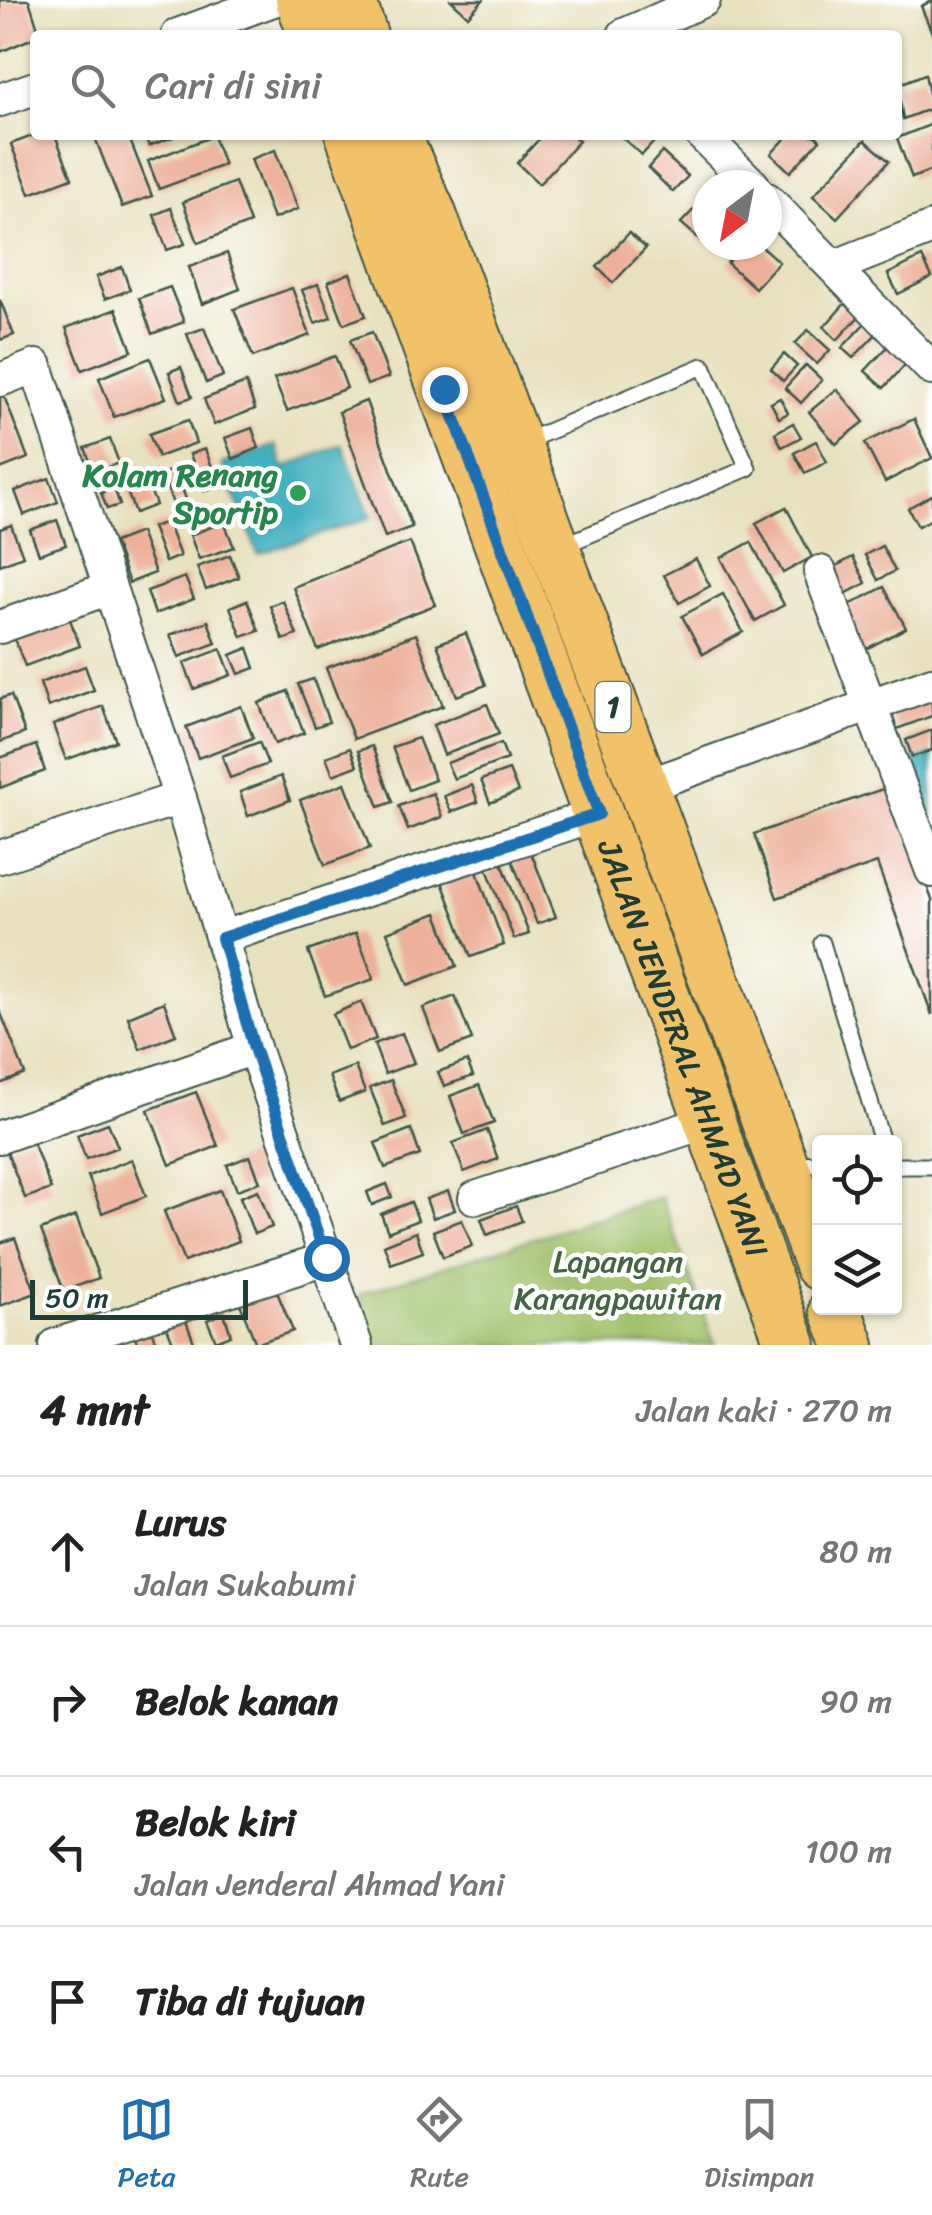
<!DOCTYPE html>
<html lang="id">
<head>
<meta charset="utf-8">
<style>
  :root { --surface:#fff; --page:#f2f2f2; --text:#222; --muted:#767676; --line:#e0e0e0; --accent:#1f6fb2 }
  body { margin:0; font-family:Sriracha,sans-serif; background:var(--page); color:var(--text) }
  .controls { position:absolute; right:30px; bottom:30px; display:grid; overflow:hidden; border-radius:10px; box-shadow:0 2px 8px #0004 }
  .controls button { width:90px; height:90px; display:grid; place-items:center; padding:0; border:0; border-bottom:2px solid var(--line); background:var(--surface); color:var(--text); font:50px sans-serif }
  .compass { position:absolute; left:692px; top:170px; width:90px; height:90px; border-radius:50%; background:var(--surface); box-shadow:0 2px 8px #0004; rotate:212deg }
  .scale { position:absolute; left:30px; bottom:25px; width:218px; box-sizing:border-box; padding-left:10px; border:5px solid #1f3d34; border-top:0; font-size:28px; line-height:35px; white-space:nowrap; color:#1f3d34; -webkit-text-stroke:8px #fff; paint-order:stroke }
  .stop { position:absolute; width:30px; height:30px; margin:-22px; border:8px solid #1f6fb2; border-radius:50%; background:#fff }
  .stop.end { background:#1f6fb2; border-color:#fff; box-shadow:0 2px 10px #0008 }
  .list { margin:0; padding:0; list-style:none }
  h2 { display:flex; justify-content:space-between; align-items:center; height:130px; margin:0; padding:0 40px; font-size:42px }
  h2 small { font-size:32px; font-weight:400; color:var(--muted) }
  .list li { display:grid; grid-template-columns:65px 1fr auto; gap:30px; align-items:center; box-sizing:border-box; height:150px; padding:0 40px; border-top:2px solid var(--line) }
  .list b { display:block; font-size:38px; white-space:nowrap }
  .list p { margin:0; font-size:32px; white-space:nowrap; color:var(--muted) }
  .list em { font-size:32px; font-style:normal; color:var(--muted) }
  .icon { flex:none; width:55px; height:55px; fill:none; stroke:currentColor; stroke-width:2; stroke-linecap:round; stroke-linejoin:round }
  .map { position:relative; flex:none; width:932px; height:1345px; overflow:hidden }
  .search { position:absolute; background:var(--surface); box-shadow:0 2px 8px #0004; left:30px; right:30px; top:30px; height:110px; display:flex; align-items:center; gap:25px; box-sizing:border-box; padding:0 35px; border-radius:10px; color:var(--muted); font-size:38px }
  .sheet { height:730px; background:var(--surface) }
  nav { display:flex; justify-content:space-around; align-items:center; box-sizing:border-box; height:140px; border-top:2px solid var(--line); background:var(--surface); font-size:28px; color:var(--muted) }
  nav a { display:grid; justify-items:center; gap:5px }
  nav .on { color:var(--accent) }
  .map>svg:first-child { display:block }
</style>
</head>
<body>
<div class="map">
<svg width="932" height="1345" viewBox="0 0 932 1345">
  <rect width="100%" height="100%" fill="#fff"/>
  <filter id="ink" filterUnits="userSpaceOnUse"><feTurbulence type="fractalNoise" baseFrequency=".01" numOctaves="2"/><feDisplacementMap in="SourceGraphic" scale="20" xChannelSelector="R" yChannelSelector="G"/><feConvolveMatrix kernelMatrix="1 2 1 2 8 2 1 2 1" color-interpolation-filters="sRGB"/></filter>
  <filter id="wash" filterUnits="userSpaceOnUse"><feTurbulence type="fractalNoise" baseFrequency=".0048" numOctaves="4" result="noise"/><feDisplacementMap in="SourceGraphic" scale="40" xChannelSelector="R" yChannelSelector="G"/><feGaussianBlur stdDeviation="2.25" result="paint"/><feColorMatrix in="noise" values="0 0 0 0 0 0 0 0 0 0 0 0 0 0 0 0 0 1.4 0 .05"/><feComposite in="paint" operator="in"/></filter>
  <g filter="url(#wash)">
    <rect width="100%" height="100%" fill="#e8e1bf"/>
    <path fill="#9ebf68" stroke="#5e7e4e" stroke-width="2.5" d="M 661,1197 L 715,1345 L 372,1345 L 360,1294 Z"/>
    <g fill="#41b0be" stroke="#307679" stroke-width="2.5">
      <path d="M 342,444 L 371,518 L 258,554 L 222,464 L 276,445 L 284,468 Z"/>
      <path d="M 932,754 L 932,840 L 904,764 Z"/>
    </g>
    <g id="blocks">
      <g fill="#edb09b">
        <path d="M 0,0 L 29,0 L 40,35 L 0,52 Z"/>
        <path d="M 451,0 L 483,0 L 468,16 Z"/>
        <path d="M 932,1 L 932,33 L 921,6 Z"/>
        <path d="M 925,74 L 932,108 L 903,119 L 897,85 Z"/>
        <path d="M 932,124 L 932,170 L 912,178 L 897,138 Z"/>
        <path d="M 35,135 L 55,135 L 72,178 L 30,194 L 11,144 Z"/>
        <path d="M 94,135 L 128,135 L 152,196 L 122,207 Z"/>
        <path d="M 144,135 L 178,135 L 149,146 Z"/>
        <path d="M 543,135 L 572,135 L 579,141 L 539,184 L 517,163 Z"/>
        <path d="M 619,135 L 660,135 L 642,155 Z"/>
        <path d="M 789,135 L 815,135 L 820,140 L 790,172 L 771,154 Z"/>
        <path d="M 213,136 L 224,165 L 159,189 L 148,161 Z"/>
        <path d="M 865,140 L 889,161 L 837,218 L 813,196 Z"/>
        <path d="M 275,150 L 298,209 L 273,219 L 251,159 Z"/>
        <path d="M 662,152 L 688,176 L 673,192 L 648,168 Z"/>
        <path d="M 235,182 L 250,223 L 198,243 L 183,202 Z"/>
        <path d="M 702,201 L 707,206 L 707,246 L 681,223 Z"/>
        <path d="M 171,208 L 185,244 L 167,250 L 154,215 Z"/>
        <path d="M 629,233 L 646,248 L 613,283 L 597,267 Z"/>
        <path d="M 744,245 L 760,245 L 779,262 L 755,288 L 727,263 Z"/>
        <path d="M 227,253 L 240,289 L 202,304 L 189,267 Z"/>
        <path d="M 922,257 L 932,277 L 898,294 L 888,274 Z"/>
        <path d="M 122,267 L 130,290 L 105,299 L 96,277 Z"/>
        <path d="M 350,273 L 366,316 L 344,324 L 328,282 Z"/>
        <path d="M 318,284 L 331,317 L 315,323 L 302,290 Z"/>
        <path d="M 170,287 L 184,322 L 152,334 L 139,298 Z"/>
        <path d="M 292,288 L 310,335 L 253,357 L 234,309 Z"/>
        <path d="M 849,299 L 863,312 L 837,340 L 824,327 Z"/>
        <path d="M 0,300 L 14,335 L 0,340 Z"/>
        <path d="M 116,309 L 132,351 L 82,370 L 66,328 Z"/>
        <path d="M 865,323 L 877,333 L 853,358 L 842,348 Z"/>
        <path d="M 204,328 L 223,376 L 206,383 L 187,334 Z"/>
        <path d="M 808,330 L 830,350 L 817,364 L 795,344 Z"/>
        <path d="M 372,332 L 389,377 L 367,385 L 350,340 Z"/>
        <path d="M 895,339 L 913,356 L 884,388 L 865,371 Z"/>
        <path d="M 784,354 L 797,366 L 783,381 L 771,369 Z"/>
        <path d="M 335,356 L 347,388 L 287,411 L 274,379 Z"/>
        <path d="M 150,358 L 166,398 L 114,417 L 99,378 Z"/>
        <path d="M 806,365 L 822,380 L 801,403 L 785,388 Z"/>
        <path d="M 181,367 L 192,397 L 180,401 L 169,372 Z"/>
        <path d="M 246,383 L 255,409 L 214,425 L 204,399 Z"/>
        <path d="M 0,386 L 28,458 L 0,469 Z"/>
        <path d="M 837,389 L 864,422 L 836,444 L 809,412 Z"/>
        <path d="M 780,398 L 788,413 L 779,418 L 771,403 Z"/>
        <path d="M 366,401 L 412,527 L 385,537 L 339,412 Z"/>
        <path d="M 914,419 L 932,458 L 885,482 L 865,443 Z"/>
        <path d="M 188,420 L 196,443 L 158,457 L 149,434 Z"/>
        <path d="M 793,423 L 801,437 L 782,447 L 775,433 Z"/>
        <path d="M 252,428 L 259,448 L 233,459 L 225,438 Z"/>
        <path d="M 110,439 L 119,463 L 94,472 L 85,448 Z"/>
        <path d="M 816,441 L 827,462 L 805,473 L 794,453 Z"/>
        <path d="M 205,449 L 219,485 L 204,491 L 190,454 Z"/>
        <path d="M 175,469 L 186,499 L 173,504 L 162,474 Z"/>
        <path d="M 49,478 L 58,502 L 24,515 L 15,491 Z"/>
        <path d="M 146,479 L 156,505 L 135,513 L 125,486 Z"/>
        <path d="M 114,488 L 120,505 L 107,509 L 101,493 Z"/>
        <path d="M 932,495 L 932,519 L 918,526 L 908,508 Z"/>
        <path d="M 197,507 L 201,517 L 185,524 L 181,513 Z"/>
        <path d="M 786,507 L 812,557 L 783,573 L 756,523 Z"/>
        <path d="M 57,520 L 66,545 L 39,554 L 30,530 Z"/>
        <path d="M 167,522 L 180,556 L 165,562 L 152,527 Z"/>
        <path d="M 224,522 L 234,547 L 199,559 L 190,535 Z"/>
        <path d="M 11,525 L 23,556 L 0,565 L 0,529 Z"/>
        <path d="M 140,532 L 155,573 L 129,583 L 114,542 Z"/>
        <path d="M 410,542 L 435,605 L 318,650 L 293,587 Z"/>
        <path d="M 751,542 L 784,605 L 755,621 L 721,558 Z"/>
        <path d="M 882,546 L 895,571 L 878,580 L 865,555 Z"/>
        <path d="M 230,555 L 239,577 L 206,590 L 197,567 Z"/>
        <path d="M 853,557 L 866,583 L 841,596 L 827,571 Z"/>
        <path d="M 696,559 L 710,586 L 679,603 L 664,575 Z"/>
        <path d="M 185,577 L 194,599 L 155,614 L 147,591 Z"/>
        <path d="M 884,587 L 906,628 L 862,651 L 840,610 Z"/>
        <path d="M 723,594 L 743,632 L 703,654 L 682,616 Z"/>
        <path d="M 247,600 L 259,631 L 242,637 L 230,607 Z"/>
        <path d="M 283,601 L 297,635 L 283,640 L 270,606 Z"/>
        <path d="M 66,609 L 80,646 L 25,666 L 11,630 Z"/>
        <path d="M 208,621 L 216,643 L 179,657 L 170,635 Z"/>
        <path d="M 466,633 L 486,685 L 457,696 L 437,644 Z"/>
        <path d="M 416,634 L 443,706 L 354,739 L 326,668 Z"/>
        <path d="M 248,648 L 255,668 L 239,674 L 231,655 Z"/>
        <path d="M 221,649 L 231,675 L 194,689 L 184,663 Z"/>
        <path d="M 85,666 L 94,690 L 48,707 L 40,683 Z"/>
        <path d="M 313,679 L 329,722 L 315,727 L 298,684 Z"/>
        <path d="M 288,691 L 304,733 L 275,744 L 259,703 Z"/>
        <path d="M 11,695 L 25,733 L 0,742 L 0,699 Z"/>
        <path d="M 932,698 L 932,716 L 897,729 L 891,713 Z"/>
        <path d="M 487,704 L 499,734 L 444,755 L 433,725 Z"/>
        <path d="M 103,706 L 116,741 L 66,760 L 53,725 Z"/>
        <path d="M 241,706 L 253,738 L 198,758 L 186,727 Z"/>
        <path d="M 932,730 L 932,750 L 912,757 L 906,740 Z"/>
        <path d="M 418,738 L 435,780 L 409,790 L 392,747 Z"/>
        <path d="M 259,742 L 268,764 L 230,778 L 222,756 Z"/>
        <path d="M 501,743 L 507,759 L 454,779 L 447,763 Z"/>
        <path d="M 36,745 L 45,771 L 0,788 L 0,758 Z"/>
        <path d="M 372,746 L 393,802 L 379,807 L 358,751 Z"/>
        <path d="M 350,748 L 357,766 L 333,775 L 326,757 Z"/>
        <path d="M 509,770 L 518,792 L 490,803 L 481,780 Z"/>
        <path d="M 281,776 L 290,800 L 248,816 L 240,792 Z"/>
        <path d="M 345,783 L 370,848 L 325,865 L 300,800 Z"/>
        <path d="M 472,785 L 478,802 L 451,812 L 444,796 Z"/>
        <path d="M 891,786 L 932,900 L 932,1015 L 877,863 L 777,898 L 754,834 Z"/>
        <path d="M 433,793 L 442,817 L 408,830 L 399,806 Z"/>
        <path d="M 529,847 L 556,917 L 537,924 L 510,855 Z"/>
        <path d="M 497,850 L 529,934 L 514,939 L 482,856 Z"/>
        <path d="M 474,864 L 504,945 L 471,957 L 440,877 Z"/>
        <path d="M 437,913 L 457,966 L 408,985 L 387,932 Z"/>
        <path d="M 356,933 L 374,979 L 325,996 L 308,951 Z"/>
        <path d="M 455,996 L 472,1040 L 440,1052 L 423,1008 Z"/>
        <path d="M 164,1002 L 176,1035 L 140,1049 L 128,1017 Z"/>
        <path d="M 361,1002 L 376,1039 L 347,1050 L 333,1014 Z"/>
        <path d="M 0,1011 L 25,1074 L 0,1084 Z"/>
        <path d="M 402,1033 L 414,1063 L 385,1074 L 374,1044 Z"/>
        <path d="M 467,1061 L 473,1076 L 444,1086 L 438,1072 Z"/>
        <path d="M 355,1066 L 365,1092 L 339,1102 L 329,1076 Z"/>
        <path d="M 391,1080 L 406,1118 L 385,1126 L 370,1088 Z"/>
        <path d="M 479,1085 L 494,1123 L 464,1134 L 450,1096 Z"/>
        <path d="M 196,1092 L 218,1146 L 170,1165 L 148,1110 Z"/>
        <path d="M 108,1123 L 118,1147 L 86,1159 L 77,1135 Z"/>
        <path d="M 411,1129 L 420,1155 L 385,1168 L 375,1143 Z"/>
        <path d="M 487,1130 L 498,1159 L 464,1172 L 453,1143 Z"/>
        <path d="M 31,1137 L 51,1189 L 25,1198 L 5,1147 Z"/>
        <path d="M 250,1156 L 260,1182 L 237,1190 L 227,1165 Z"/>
        <path d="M 132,1159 L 146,1196 L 102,1213 L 88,1176 Z"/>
        <path d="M 387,1184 L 392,1197 L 372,1205 L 367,1192 Z"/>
        <path d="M 220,1190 L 239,1241 L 184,1262 L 164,1211 Z"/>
        <path d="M 258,1190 L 272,1227 L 254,1234 L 240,1197 Z"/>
        <path d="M 448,1191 L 455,1210 L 433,1218 L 426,1199 Z"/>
        <path d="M 411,1202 L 418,1220 L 388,1232 L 381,1214 Z"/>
        <path d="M 516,1206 L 522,1221 L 487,1235 L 481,1219 Z"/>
        <path d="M 76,1216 L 99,1278 L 64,1291 L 41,1230 Z"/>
        <path d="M 462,1220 L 472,1246 L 443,1257 L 433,1231 Z"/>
        <path d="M 416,1232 L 423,1252 L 391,1264 L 384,1245 Z"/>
        <path d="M 15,1238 L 36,1293 L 0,1306 L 0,1243 Z"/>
        <path d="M 275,1287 L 293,1331 L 256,1344 L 239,1301 Z"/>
        <path d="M 183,1313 L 195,1345 L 174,1345 L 164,1320 Z"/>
        <path d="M 224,1313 L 231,1335 L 216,1341 L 207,1320 Z"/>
        <path d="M 148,1321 L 157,1345 L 138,1345 L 132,1328 Z"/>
      </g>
    </g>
  </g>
  <g filter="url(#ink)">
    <use href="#blocks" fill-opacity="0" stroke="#3d5649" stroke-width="2.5"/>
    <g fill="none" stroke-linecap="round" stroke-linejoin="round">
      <defs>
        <g id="lane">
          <path d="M 521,443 L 703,366 L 748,468 L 562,546"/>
          <path d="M 822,943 L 882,1142"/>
          <path d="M 790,1163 L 820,1164"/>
          <path d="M 894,1166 L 932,1166"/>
        </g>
        <g id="street">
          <path d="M 178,35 L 273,0"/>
          <path d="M 624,35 L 704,0"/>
          <path d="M 0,100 L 35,88"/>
          <path d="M 702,135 L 753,185"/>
          <path d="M 767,199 L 932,369"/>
          <path d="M 836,266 L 932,228"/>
          <path d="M 0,380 L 36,366 L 180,798 L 254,1048 L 356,1345"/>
          <path d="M 820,572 L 932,871"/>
          <path d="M 0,627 L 107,589"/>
          <path d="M 643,787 L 932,683"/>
          <path d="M 0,857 L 180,798"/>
          <path d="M 223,937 L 599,814"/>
          <path d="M 0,1137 L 254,1048"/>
          <path d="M 475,1198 L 710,1121"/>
          <path d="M 56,1345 L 326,1259"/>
        </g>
        <g id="primary">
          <path d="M 301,0 L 314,35"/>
          <path d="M 350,0 L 362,35"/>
          <path id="s1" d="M 351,135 L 791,1345"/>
          <path d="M 395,135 L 430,212 L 820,1265"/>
          <path d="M 835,1308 L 849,1345"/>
        </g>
      </defs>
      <use href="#lane" stroke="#3d5649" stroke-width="19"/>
      <use href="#street" stroke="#3d5649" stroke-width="36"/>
      <use href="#primary" stroke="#3d5649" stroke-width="54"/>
      <use href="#lane" stroke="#fff" stroke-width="15"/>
      <use href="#street" stroke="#fff" stroke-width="32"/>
      <use href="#primary" stroke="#f2c26a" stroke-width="50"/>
    </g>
  </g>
  <g fill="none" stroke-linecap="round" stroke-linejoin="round" filter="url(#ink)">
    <path stroke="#1f6fb2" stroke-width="12" d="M 326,1258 L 254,1048 L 222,938 L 599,814 L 444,389"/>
  </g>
  <circle fill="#2e9e5b" stroke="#fff" stroke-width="4" cx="298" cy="493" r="10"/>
  <g text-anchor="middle" stroke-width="9" stroke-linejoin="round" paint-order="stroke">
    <rect fill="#fff" stroke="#627771" stroke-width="2.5" x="595.5" y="682" width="35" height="50" rx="8"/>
    <g font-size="30" font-weight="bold" fill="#1f3d34">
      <text x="613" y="717">1</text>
    </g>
    <g font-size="32" font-weight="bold" fill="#27864d" stroke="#fff" text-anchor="end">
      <text x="278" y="486">Kolam Renang<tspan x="278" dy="37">Sportip</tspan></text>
    </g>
    <g font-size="32" fill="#1f3d34" stroke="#fff">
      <text dy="11" stroke="none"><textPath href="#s1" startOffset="972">JALAN JENDERAL AHMAD YANI</textPath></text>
    </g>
    <g font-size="32" fill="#456444" stroke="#fff">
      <text x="618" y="1272">Lapangan<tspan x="618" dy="37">Karangpawitan</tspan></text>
    </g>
  </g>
</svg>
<div class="controls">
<button><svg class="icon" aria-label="locate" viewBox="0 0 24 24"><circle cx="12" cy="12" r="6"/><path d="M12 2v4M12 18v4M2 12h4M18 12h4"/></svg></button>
<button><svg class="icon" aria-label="layers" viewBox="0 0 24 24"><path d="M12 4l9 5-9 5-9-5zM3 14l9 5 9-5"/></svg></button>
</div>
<svg class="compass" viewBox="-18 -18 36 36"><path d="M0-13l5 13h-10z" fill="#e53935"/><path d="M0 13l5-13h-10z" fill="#767676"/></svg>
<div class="scale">50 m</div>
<div class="stop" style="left:326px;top:1258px"></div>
<div class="stop end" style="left:444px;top:389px"></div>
<div class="search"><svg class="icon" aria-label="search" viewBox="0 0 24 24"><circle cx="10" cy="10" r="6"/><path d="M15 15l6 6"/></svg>Cari di sini</div>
</div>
<section class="sheet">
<h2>4 mnt<small>Jalan kaki · 270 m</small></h2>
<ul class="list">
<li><svg class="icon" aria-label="ahead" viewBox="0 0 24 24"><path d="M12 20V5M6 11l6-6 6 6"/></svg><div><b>Lurus</b><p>Jalan Sukabumi</p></div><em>80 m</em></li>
<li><svg class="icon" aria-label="right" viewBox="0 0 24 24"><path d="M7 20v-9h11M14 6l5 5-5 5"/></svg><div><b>Belok kanan</b></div><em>90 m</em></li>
<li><svg class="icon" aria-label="left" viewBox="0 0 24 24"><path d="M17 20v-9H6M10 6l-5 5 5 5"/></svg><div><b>Belok kiri</b><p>Jalan Jenderal Ahmad Yani</p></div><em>100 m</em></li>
<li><svg class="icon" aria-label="arrive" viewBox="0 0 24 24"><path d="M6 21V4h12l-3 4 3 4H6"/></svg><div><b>Tiba di tujuan</b></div></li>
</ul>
</section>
<nav>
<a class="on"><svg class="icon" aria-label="map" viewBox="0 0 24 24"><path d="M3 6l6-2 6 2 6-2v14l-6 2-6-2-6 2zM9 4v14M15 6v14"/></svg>Peta</a>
<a><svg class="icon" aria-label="directions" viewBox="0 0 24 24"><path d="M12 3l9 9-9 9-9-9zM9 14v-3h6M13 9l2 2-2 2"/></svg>Rute</a>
<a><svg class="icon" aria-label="saved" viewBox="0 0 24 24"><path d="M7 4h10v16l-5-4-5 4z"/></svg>Disimpan</a>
</nav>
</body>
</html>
